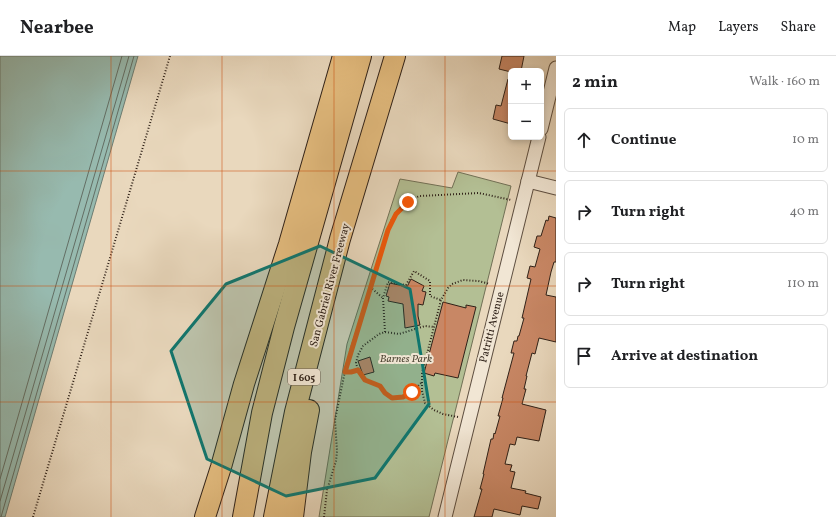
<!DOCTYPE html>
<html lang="en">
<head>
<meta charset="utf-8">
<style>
  :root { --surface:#fff; --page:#f6f6f6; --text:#202124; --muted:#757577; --line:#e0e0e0 }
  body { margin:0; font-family:Vollkorn,serif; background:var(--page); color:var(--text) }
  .controls { position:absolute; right:12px; top:12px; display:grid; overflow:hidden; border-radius:6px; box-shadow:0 2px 6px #0003 }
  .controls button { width:36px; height:36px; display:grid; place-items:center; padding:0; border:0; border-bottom:1px solid var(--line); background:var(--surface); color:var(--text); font:20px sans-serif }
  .stop { position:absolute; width:12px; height:12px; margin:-9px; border:3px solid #ea580c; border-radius:50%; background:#fff }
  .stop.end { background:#ea580c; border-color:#fff; box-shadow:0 1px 4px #0008 }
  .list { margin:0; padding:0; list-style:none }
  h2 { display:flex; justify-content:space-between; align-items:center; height:52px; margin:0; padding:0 16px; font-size:17px }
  h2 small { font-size:13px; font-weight:400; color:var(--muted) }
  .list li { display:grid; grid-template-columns:26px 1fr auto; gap:12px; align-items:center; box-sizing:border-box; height:64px; margin:0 8px 8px; padding:0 8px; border:1px solid var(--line); border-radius:6px }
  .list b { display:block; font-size:15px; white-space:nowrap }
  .list em { font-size:13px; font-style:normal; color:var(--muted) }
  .icon { flex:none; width:22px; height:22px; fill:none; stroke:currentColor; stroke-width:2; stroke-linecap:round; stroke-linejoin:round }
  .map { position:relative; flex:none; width:556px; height:461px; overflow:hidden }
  header { display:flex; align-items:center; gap:24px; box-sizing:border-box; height:56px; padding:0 20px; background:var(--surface); border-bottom:1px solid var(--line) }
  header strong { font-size:19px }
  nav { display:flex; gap:22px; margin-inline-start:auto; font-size:14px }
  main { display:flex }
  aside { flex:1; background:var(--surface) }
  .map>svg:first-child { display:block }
</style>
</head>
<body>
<header>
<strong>Nearbee</strong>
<nav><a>Map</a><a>Layers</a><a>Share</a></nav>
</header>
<main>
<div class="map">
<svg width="556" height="461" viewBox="0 0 556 461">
  <rect width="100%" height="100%" fill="#e9d8bd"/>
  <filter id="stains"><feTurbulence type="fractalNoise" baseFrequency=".005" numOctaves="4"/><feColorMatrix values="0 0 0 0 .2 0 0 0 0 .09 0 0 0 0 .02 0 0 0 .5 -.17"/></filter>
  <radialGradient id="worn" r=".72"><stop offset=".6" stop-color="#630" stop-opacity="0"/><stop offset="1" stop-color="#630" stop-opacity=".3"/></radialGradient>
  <path fill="#b3bf94" stroke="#717056" d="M 458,116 L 511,130 L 429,461 L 319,461 L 347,288 L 400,123 L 452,132 Z"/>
  <path fill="#97baaf" stroke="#6d7d73" d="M 0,0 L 138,0 L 5,461 L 0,461 Z"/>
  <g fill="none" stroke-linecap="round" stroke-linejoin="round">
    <g stroke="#636e64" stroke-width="1">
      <path d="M 0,423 L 122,0"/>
      <path d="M 0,445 L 129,0"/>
      <path d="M 1,461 L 134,0"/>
    </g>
  </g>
  <g fill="#c88765" stroke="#2f2118">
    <path d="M 502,0 L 524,0 L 521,15 L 511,15 L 511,16 L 499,13 Z"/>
    <path d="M 508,23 L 511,23 L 511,68 L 493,63 L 496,49 L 501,50 Z"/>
    <path d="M 549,160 L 556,162 L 556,206 L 554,206 L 551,216 L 546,239 L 556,241 L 556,286 L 539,282 L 535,298 L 532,297 L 526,320 L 527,320 L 524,333 L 526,333 L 522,348 L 546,354 L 539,385 L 517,381 L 515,389 L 510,388 L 505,408 L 512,409 L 510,415 L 515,416 L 511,432 L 526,435 L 525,437 L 541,441 L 538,453 L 522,450 L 520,459 L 494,453 L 492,461 L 474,461 L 482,433 L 480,433 L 484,418 L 483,418 L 491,383 L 493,383 L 494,377 L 495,378 L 500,360 L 498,360 L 503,342 L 502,342 L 514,297 L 511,297 L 514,285 L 517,285 L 518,280 L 519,280 L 524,262 L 522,262 L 531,223 L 527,222 L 530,210 L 535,211 L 540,193 L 534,191 L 537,180 L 541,180 L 546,164 L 548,165 Z"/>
    <path d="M 411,223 L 424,230 L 422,235 L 426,236 L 423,249 L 418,248 L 418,260 L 420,269 L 405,272 L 403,248 L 388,245 L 389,241 L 386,240 L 390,227 L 407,231 Z"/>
    <path d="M 443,246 L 466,252 L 466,249 L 476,251 L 458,322 L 435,317 L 434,320 L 424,317 Z"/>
    <path d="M 370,301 L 374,316 L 363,319 L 358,305 Z"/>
  </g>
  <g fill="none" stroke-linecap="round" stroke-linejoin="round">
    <defs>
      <g id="minor">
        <path d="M 541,73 L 556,12"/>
        <path d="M 528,125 L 556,132"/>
        <path d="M 445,461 L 539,81"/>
      </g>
      <g id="highway">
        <path d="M 205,461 L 221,411 L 244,328 L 289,188 L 343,0"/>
        <path d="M 243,461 L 262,357 L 284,271 L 361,0"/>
        <path d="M 274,461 L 295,356 L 340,183 L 395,0"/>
        <path d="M 293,461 L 301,396 L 309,354"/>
      </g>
    </defs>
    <use href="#minor" stroke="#5e4f41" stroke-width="15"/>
    <use href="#highway" stroke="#2f2118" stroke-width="22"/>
    <g stroke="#2f2118" stroke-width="2" stroke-dasharray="1 2" stroke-linecap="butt">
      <path d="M 370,231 L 383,242"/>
      <path d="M 385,276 L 383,242 L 388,226 L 406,229 L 414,215 L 430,225 L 430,240 L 441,244"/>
      <path d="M 345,315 L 351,316 L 358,314"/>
      <path d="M 421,327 L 412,336 L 403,341 L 392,342 L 385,337 L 380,330 L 365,324 L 361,320 L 358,314 L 356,307 L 358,299 L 363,290 L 379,278 L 385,276 L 399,278 L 425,270 L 434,271"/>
      <path d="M 458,361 L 443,358 L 434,354 L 425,347 L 422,335 L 422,317 L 441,244 L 448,232 L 452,228 L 463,224 L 478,225 L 490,228"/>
      <path d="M 33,461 L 170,0"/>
      <path d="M 324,461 L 327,434 L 336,405 L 337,395 L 335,364 L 345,315 L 348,302 L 388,174 L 391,165 L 400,152 L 414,142 L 420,140 L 479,137 L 511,144"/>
    </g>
    <use href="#minor" stroke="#f1e6d4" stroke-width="13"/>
    <use href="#highway" stroke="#e4bc7e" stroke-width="20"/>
  </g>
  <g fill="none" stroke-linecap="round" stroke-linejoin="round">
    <path stroke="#ea580c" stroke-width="5" d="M 408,146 L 396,158 L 388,174 L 345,316 L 351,316 L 358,314 L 365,324 L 380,330 L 385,337 L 392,342 L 403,341 L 412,336"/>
  </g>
  <path fill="#0f766e" fill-opacity="0.2" stroke="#0f766e" stroke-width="3" stroke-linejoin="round" d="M 320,190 L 410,233 L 429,348 L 375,422 L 286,440 L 207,403 L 171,295 L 226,228 Z"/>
  <path fill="none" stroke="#cc510e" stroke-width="1" stroke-opacity="0.55" d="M 111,0 L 111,461M 222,0 L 222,461M 334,0 L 334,461M 445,0 L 445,461M 0,115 L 556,115M 0,230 L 556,230M 0,346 L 556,346"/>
  <g text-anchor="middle" stroke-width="4" stroke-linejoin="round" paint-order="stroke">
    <rect fill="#f1e6d4" stroke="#695c50" stroke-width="1" x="288" y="313" width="32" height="16" rx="3"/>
    <g font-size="10" font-weight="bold" fill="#2f2118">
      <text x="304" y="325">I 605</text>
    </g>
    <g font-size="11" fill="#2f2118" stroke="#f1e6d4">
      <text transform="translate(329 229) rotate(-75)" y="4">San Gabriel River Freeway</text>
      <text transform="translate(491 271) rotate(-76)" y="4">Patritti Avenue</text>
    </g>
    <g font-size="11" font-style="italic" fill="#504837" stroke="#f1e6d4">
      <text x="406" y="306">Barnes Park</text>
    </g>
  </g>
  <rect width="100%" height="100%" filter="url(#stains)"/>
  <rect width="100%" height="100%" fill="url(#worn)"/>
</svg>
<div class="controls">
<button>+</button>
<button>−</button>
</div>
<div class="stop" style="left:412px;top:336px"></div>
<div class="stop end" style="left:408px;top:146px"></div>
</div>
<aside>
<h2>2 min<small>Walk · 160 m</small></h2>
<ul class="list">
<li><svg class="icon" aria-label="ahead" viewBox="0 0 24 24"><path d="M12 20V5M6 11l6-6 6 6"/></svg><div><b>Continue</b></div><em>10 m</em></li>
<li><svg class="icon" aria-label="right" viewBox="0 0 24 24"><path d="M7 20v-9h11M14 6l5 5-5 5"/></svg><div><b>Turn right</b></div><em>40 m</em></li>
<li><svg class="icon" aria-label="right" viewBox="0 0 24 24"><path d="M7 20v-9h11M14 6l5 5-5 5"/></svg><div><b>Turn right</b></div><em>110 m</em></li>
<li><svg class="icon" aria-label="arrive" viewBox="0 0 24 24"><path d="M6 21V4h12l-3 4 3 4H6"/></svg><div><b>Arrive at destination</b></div></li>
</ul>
</aside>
</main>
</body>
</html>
